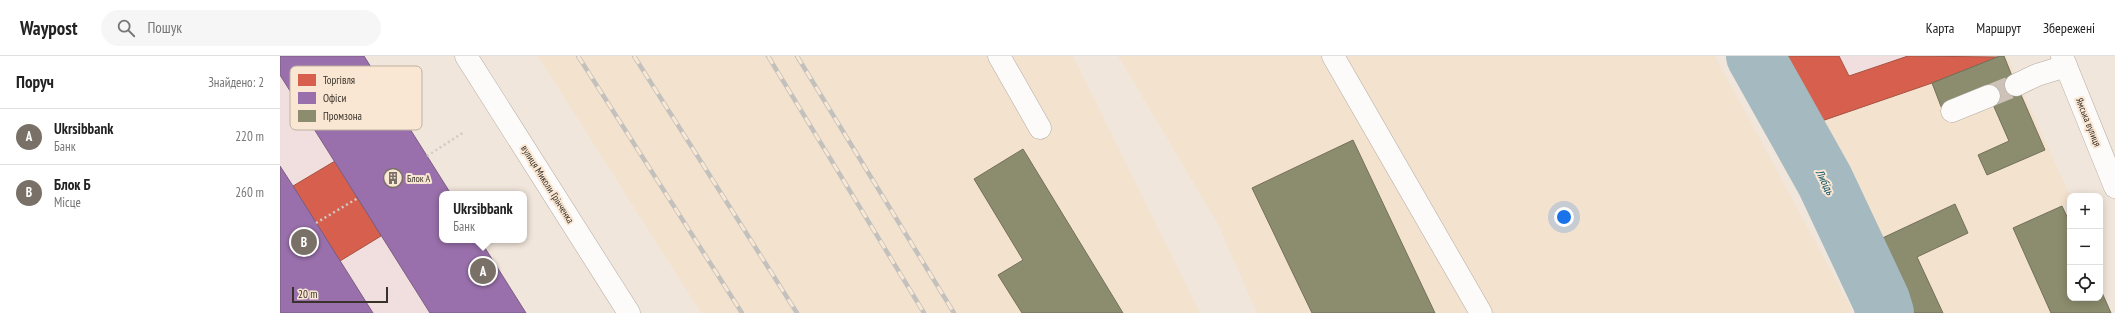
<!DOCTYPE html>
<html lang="uk">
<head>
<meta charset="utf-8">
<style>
  :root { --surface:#fff; --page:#f6f6f6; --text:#222; --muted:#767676; --line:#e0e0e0; --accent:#797168 }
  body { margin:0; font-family:"PT Sans Narrow",sans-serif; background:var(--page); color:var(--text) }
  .controls { position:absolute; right:12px; bottom:12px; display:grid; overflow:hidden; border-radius:8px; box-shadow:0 2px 10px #0003 }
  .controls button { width:36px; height:36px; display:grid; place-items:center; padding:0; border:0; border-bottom:1px solid var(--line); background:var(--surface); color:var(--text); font:20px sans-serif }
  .scale { position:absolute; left:12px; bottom:10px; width:96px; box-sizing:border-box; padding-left:4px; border:2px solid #39322a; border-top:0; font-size:11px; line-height:14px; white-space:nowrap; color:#39322a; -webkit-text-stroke:3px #f9e7d3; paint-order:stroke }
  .you { position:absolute; left:1284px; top:161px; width:14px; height:14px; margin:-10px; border:3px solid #fff; border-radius:50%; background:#1a73e8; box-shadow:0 0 0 6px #1a73e833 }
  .badge { display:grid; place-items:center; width:26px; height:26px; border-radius:50%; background:var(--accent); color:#fff; font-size:13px; font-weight:700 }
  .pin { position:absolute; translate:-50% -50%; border:2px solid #fff; box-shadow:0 1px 4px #0006 }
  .popup { position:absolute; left:159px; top:135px; width:88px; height:52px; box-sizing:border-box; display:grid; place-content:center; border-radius:8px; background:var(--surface); filter:drop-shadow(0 1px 3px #0005); font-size:13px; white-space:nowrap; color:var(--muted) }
  .popup b { font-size:15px; color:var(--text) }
  .popup::after { content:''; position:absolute; left:50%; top:100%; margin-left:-8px; border:8px solid transparent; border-top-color:var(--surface) }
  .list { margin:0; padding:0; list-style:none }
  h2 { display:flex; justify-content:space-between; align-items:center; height:52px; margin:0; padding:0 16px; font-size:17px }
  h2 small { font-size:13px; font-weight:400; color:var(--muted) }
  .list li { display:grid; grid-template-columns:26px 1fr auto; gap:12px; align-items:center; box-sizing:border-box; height:56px; padding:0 16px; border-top:1px solid var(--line) }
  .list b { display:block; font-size:15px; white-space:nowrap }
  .list p { margin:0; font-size:13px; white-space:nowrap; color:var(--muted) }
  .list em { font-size:13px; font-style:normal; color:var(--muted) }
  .icon { flex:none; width:22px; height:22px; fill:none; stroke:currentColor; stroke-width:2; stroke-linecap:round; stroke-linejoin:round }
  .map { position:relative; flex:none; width:1835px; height:257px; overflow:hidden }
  header { display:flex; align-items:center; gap:24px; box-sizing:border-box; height:56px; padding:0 20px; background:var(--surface); border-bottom:1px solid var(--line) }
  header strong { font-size:19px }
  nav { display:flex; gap:22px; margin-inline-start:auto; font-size:14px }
  .search { width:280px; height:36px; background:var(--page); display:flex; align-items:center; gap:10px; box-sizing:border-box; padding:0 14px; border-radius:22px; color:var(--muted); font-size:15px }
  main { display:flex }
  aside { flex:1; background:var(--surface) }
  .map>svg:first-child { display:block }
</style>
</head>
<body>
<header>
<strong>Waypost</strong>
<div class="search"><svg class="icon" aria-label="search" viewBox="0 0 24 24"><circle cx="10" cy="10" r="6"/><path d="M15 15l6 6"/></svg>Пошук</div>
<nav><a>Карта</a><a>Маршрут</a><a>Збережені</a></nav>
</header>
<main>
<aside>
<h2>Поруч<small>Знайдено: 2</small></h2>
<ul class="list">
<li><span class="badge">A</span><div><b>Ukrsibbank</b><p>Банк</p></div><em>220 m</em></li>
<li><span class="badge">B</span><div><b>Блок Б</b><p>Місце</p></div><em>260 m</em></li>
</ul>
</aside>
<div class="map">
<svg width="1835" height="257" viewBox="0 0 1835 257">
  <rect width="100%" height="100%" fill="#f1e6db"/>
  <g fill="#f1dfdf">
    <path d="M 0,0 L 84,0 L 171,138 L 162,138 L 162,184 L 200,184 L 246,257 L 0,257 Z"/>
    <path d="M 1490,0 L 1717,0 L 1524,70 Z"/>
  </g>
  <g fill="#f3e2ce">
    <path d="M 258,0 L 793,0 L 920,257 L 421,257 Z"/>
    <path d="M 838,0 L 1435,0 L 1570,250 L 1572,257 L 977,257 L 937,166 Z"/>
    <path d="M 1717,0 L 1727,0 L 1790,140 L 1790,146 L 1782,150 L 1790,167 L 1790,242 L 1820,242 L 1820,232 L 1831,257 L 1612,257 L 1524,70 Z"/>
  </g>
  <g fill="#d6604d" stroke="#a75242">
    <path d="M 1506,0 L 1559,0 L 1569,20 L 1628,0 L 1718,1 L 1652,27 L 1533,68 Z"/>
    <path d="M 55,105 L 101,180 L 60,205 L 13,130 Z"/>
  </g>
  <g fill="#9970ab" stroke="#7c5d84">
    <path d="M 0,0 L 84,0 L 171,138 L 162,138 L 162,184 L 200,184 L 246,257 L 150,257 L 0,19 Z"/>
    <path d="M 0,110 L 13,130 L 93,257 L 0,257 Z"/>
  </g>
  <g fill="#8c8c6e" stroke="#73715a">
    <path d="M 1720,0 L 1724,0 L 1734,25 L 1662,53 L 1652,27 Z"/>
    <path d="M 1734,25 L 1738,32 L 1711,44 L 1707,35 Z"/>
    <path d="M 1738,32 L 1765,94 L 1707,119 L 1698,99 L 1729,85 L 1711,44 Z"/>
    <path d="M 1073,84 L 1155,257 L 1032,257 L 972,132 Z"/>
    <path d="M 743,93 L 843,257 L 742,257 L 718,219 L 743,204 L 694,123 Z"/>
    <path d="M 1675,148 L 1688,177 L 1637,201 L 1663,257 L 1630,257 L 1596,185 Z"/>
    <path d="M 1782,150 L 1790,167 L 1790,242 L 1820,242 L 1820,232 L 1831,257 L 1771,257 L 1733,172 Z"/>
  </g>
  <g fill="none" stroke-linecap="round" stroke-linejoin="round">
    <path stroke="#a4b9c0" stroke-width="58" d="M 1475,0 L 1545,125 L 1601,244 L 1605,257"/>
    <path stroke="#ccc2b8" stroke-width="22" stroke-dasharray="22 11" stroke-linecap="butt" d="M 1709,40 L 1736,29"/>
    <defs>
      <g id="minor">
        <path d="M 719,0 L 760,72"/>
        <path d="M 1053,0 L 1201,257"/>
        <path d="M 1782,0 L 1835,131"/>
        <path d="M 1736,29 L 1757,19 L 1786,10"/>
        <path d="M 1672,55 L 1709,40"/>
      </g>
      <path id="major" d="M 186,0 L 349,257"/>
    </defs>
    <use href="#minor" stroke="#b3aba2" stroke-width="23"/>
    <use href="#major" stroke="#b3aba2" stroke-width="23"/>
    <g stroke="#cecbc7" stroke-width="2.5" stroke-dasharray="2 3" stroke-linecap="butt">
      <path d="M 147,100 L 184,76"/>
      <path d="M 36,167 L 78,142"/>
    </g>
    <use href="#minor" stroke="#fdfbfa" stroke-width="22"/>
    <use href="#major" stroke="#fdfbfa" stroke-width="22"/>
    <defs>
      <g id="rail">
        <path d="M 298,0 L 462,257"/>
        <path d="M 354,0 L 517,257"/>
        <path d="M 488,0 L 644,257"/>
        <path d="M 517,0 L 674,257"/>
      </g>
    </defs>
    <use href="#rail" stroke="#c3c1bd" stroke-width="4.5"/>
    <use href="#rail" stroke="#f9e7d3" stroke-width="3" stroke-dasharray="9" stroke-linecap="butt"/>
  </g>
  <defs>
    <symbol id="building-ring" viewBox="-11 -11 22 22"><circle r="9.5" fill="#f9e7d3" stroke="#797168" stroke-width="1.5"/><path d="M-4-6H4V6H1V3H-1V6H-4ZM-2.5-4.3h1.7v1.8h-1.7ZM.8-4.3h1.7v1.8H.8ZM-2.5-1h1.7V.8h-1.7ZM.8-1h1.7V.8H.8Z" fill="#797168"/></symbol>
  </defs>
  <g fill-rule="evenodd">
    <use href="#building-ring" x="102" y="111" width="22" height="22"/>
  </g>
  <g text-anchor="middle" stroke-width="4" stroke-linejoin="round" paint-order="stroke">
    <g font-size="10" fill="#39322a" stroke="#f9e7d3">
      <text transform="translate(1809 66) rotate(68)" y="4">Ямська вулиця</text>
      <text transform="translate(268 128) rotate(58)" y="4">вулиця Миколи Грінченка</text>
    </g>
    <g font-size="10" fill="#39322a" stroke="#f9e7d3" text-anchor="start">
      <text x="127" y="126">Блок А</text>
    </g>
    <g font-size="11" font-style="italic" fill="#095369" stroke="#f9e7d3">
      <text transform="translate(1545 126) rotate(63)" y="4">Либідь</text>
    </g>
  </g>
  <rect x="10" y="10" width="132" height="64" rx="6" fill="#f9e7d3" stroke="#bfb1a0" stroke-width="1"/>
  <rect x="18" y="18" width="18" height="12" fill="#d6604d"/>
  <rect x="18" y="36" width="18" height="12" fill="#9970ab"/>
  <rect x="18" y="54" width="18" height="12" fill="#8c8c6e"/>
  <g font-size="11" fill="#39322a">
    <text x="43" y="28">Торгівля</text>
    <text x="43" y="46">Офіси</text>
    <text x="43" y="64">Промзона</text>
  </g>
</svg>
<div class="controls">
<button>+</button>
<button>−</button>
<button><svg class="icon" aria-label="locate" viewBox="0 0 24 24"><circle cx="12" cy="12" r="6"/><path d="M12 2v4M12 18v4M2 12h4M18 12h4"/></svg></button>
</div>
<div class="scale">20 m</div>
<div class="you"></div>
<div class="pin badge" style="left:203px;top:215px">A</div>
<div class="popup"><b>Ukrsibbank</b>Банк</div>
<div class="pin badge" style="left:24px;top:186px">B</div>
</div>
</main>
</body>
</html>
